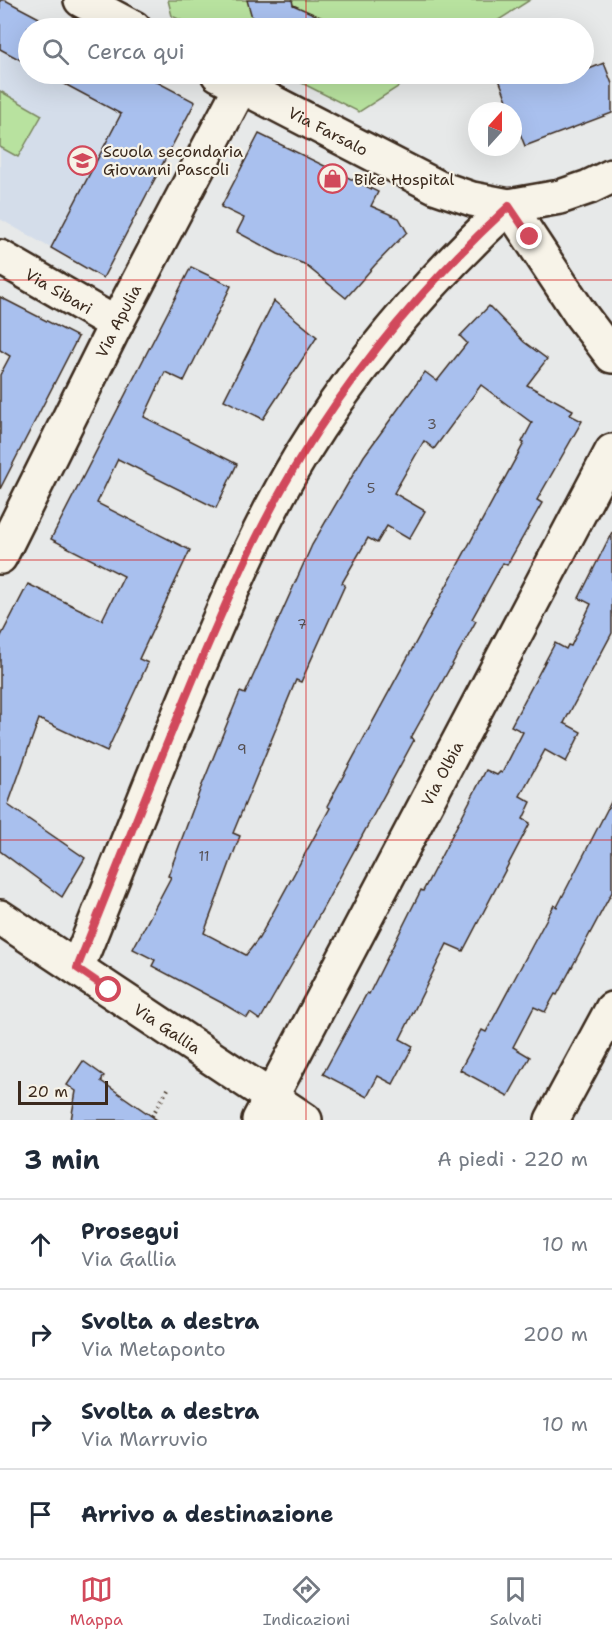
<!DOCTYPE html>
<html lang="it">
<head>
<meta charset="utf-8">
<style>
  :root { --surface:#fff; --page:#f2f2f3; --text:#1f2937; --muted:#747a83; --line:#e0e1e3; --accent:#d1495b }
  body { margin:0; font-family:"Shantell Sans",sans-serif; background:var(--page); color:var(--text) }
  .compass { position:absolute; left:468px; top:102px; width:54px; height:54px; border-radius:50%; background:var(--surface); box-shadow:0 6px 24px #0002; rotate:21deg }
  .scale { position:absolute; left:18px; bottom:15px; width:90px; box-sizing:border-box; padding-left:6px; border:3px solid #3b2a1e; border-top:0; font-size:16px; line-height:21px; white-space:nowrap; color:#3b2a1e; -webkit-text-stroke:4px #f7f3e8; paint-order:stroke }
  .stop { position:absolute; width:18px; height:18px; margin:-14px; border:4px solid #d1495b; border-radius:50%; background:#fff }
  .stop.end { background:#d1495b; border-color:#fff; box-shadow:0 2px 6px #0008 }
  .list { margin:0; padding:0; list-style:none }
  h2 { display:flex; justify-content:space-between; align-items:center; height:78px; margin:0; padding:0 24px; font-size:26px }
  h2 small { font-size:20px; font-weight:400; color:var(--muted) }
  .list li { display:grid; grid-template-columns:39px 1fr auto; gap:18px; align-items:center; box-sizing:border-box; height:90px; padding:0 24px; border-top:2px solid var(--line) }
  .list b { display:block; font-size:22px; white-space:nowrap }
  .list p { margin:0; font-size:20px; white-space:nowrap; color:var(--muted) }
  .list em { font-size:20px; font-style:normal; color:var(--muted) }
  .icon { flex:none; width:33px; height:33px; fill:none; stroke:currentColor; stroke-width:2; stroke-linecap:round; stroke-linejoin:round }
  .map { position:relative; flex:none; width:612px; height:1120px; overflow:hidden }
  .search { position:absolute; background:var(--surface); box-shadow:0 6px 24px #0002; left:18px; right:18px; top:18px; height:66px; display:flex; align-items:center; gap:15px; box-sizing:border-box; padding:0 21px; border-radius:33px; color:var(--muted); font-size:22px }
  .sheet { height:438px; background:var(--surface) }
  nav { display:flex; justify-content:space-around; align-items:center; box-sizing:border-box; height:84px; border-top:2px solid var(--line); background:var(--surface); font-size:16px; color:var(--muted) }
  nav a { display:grid; justify-items:center; gap:3px }
  nav .on { color:var(--accent) }
  .map>svg:first-child { display:block }
</style>
</head>
<body>
<div class="map">
<svg width="612" height="1120" viewBox="0 0 612 1120">
  <rect width="100%" height="100%" fill="#e7e9e9"/>
  <filter id="ink" filterUnits="userSpaceOnUse"><feTurbulence type="fractalNoise" baseFrequency=".0167" numOctaves="2"/><feDisplacementMap in="SourceGraphic" scale="12" xChannelSelector="R" yChannelSelector="G"/><feConvolveMatrix kernelMatrix="1 2 1 2 8 2 1 2 1" color-interpolation-filters="sRGB"/></filter>
  <g filter="url(#ink)">
    <path fill="#d4ddea" d="M 0,0 L 5,0 L 58,28 L 28,28 L 28,74 L 142,74 L 195,102 L 103,278 L 0,219 Z"/>
    <g fill="#b8e29f" stroke="#7a865e" stroke-width="1.5">
      <path d="M 168,0 L 530,0 L 486,28 L 197,28 L 172,16 Z"/>
      <path d="M 284,74 L 418,74 L 359,112 Z"/>
      <path d="M 0,91 L 42,115 L 18,157 L 0,147 Z"/>
    </g>
    <g fill="#a9c0ee" stroke="#3b2a1e" stroke-width="1.5" fill-rule="evenodd">
      <path d="M 0,0 L 5,0 L 58,28 L 28,28 L 28,64 L 0,49 Z"/>
      <path d="M 247,0 L 292,0 L 293,5 L 345,28 L 270,28 L 253,21 Z"/>
      <path d="M 604,63 L 612,84 L 612,113 L 525,146 L 513,116 L 513,111 L 511,111 L 497,74 L 584,74 L 584,71 Z"/>
      <path d="M 46,74 L 142,74 L 195,102 L 103,278 L 51,248 L 121,114 Z"/>
      <path d="M 259,134 L 378,192 L 371,206 L 399,218 L 407,232 L 375,265 L 346,298 L 304,264 L 278,254 L 237,232 L 244,218 L 221,207 Z"/>
      <path d="M 191,267 L 231,286 L 184,381 L 165,372 L 144,417 L 237,464 L 216,508 L 118,459 L 97,503 L 190,550 L 139,659 L 148,663 L 107,751 L 39,719 L 8,805 L 85,858 L 62,897 L 0,851 L 0,638 L 28,584 L 102,620 L 124,576 L 51,539 Z"/>
      <path d="M 0,297 L 78,337 L 0,489 L 0,375 L 10,356 L 0,350 Z"/>
      <path d="M 274,301 L 317,337 L 263,419 L 224,400 Z"/>
      <path d="M 489,306 L 524,342 L 547,359 L 527,385 L 573,410 L 570,415 L 582,421 L 537,500 L 542,503 L 507,565 L 503,563 L 472,619 L 476,621 L 411,738 L 414,740 L 303,945 L 260,1020 L 250,1013 L 247,1018 L 222,1003 L 152,966 L 155,960 L 133,949 L 171,877 L 168,876 L 200,790 L 240,692 L 245,694 L 312,545 L 364,456 L 425,372 L 437,381 L 467,343 L 460,336 ZM 481,385 L 532,423 L 522,442 L 524,443 L 327,806 L 330,808 L 259,938 L 246,955 L 204,933 L 240,836 L 233,833 L 296,680 L 301,682 L 345,585 L 342,583 L 368,538 L 377,543 L 387,526 L 409,539 L 425,511 L 394,493 L 424,441 L 434,449 Z"/>
      <path d="M 612,532 L 612,633 L 564,723 L 581,732 L 566,762 L 545,750 L 520,796 L 531,802 L 523,819 L 530,823 L 463,951 L 447,944 L 400,1039 L 413,1046 L 393,1084 L 378,1076 L 367,1097 L 323,1074 L 367,993 L 369,994 L 421,890 L 423,891 L 486,770 L 497,775 L 500,772 L 502,773 L 523,732 L 511,726 L 555,643 L 566,649 L 568,645 L 571,646 L 591,604 L 579,598 Z"/>
      <path d="M 612,800 L 612,892 L 557,995 L 555,994 L 545,1012 L 534,1007 L 513,1047 L 530,1057 L 508,1096 L 460,1070 L 482,1030 L 486,1032 L 554,905 L 557,907 Z"/>
      <path d="M 83,1061 L 104,1076 L 101,1081 L 157,1120 L 71,1120 L 76,1091 L 67,1085 Z"/>
    </g>
    <g fill="none" stroke-linecap="round" stroke-linejoin="round">
      <defs>
        <g id="minor">
          <path d="M 81,0 L 134,28"/>
          <path id="s1" d="M 218,74 L 437,187 L 472,199 L 509,206 L 560,197 L 589,187 L 612,176"/>
          <path d="M 509,206 L 581,315 L 612,356"/>
          <path id="s2" d="M 0,257 L 116,324"/>
          <path id="s3" d="M 0,557 L 116,324 L 241,86"/>
          <path d="M 77,968 C 119,864 159,760 203,657 C 232,589 262,520 300,457 C 357,364 429,280 509,206"/>
          <path id="s4" d="M 259,1120 L 612,451"/>
          <path d="M 552,1120 L 612,1009"/>
        </g>
        <g id="major">
          <path id="s5" d="M 0,917 L 305,1120"/>
        </g>
      </defs>
      <use href="#minor" stroke="#3b2a1e" stroke-width="38"/>
      <use href="#major" stroke="#3b2a1e" stroke-width="38"/>
      <path stroke="#3b2a1e" stroke-width="4" stroke-dasharray="1.5 4.5" stroke-linecap="butt" d="M 152,1116 L 168,1089"/>
      <use href="#minor" stroke="#f7f3e8" stroke-width="33"/>
      <use href="#major" stroke="#f7f3e8" stroke-width="33"/>
    </g>
  </g>
  <g fill="none" stroke-linecap="round" stroke-linejoin="round" filter="url(#ink)">
    <path stroke="#d1495b" stroke-width="8" d="M 109,990 L 77,968 C 118,866 158,763 201,661 C 231,591 261,521 301,457 C 358,364 429,280 509,206 L 530,237"/>
  </g>
  <path fill="none" stroke="#d62828" stroke-width="1.5" stroke-opacity="0.55" d="M 306,0 L 306,28M 306,74 L 306,1120M 0,280 L 612,280M 0,560 L 612,560M 0,840 L 612,840"/>
  <defs>
    <symbol id="school-ring" viewBox="-11 -11 22 22"><circle r="9.5" fill="#f7f3e8" stroke="#d1495b" stroke-width="1.5"/><path d="M0-5L7-2L0 1L-7-2ZM-4 1L0 2.5L4 1V4Q0 6-4 4Z" fill="#d1495b"/></symbol>
    <symbol id="shop-ring" viewBox="-11 -11 22 22"><circle r="9.5" fill="#f7f3e8" stroke="#d1495b" stroke-width="1.5"/><path d="M-5-2.5h2.3a2.7 3.5 0 0 1 5.4 0H5L5.5 6h-11ZM-1.5-2.5h3a1.5 2.3 0 0 0-3 0Z" fill="#d1495b"/></symbol>
  </defs>
  <g fill-rule="evenodd">
    <use href="#school-ring" x="66" y="144" width="33" height="33"/>
    <use href="#shop-ring" x="316" y="162" width="33" height="33"/>
  </g>
  <g text-anchor="middle" stroke-width="4.5" stroke-linejoin="round" paint-order="stroke">
    <g font-size="14" fill="#565052">
      <text x="432" y="429">3</text>
      <text x="371" y="493">5</text>
      <text x="302" y="629">7</text>
      <text x="242" y="754">9</text>
      <text x="204" y="861">11</text>
    </g>
    <g font-size="16" fill="#3b2a1e" stroke="#f7f3e8">
      <text dy="6" stroke="none"><textPath href="#s1" startOffset="124">Via Farsalo</textPath></text>
      <text dy="6" stroke="none"><textPath href="#s2" startOffset="68">Via Sibari</textPath></text>
      <text dy="6" stroke="none"><textPath href="#s3" startOffset="264">Via Apulia</textPath></text>
      <text dy="6" stroke="none"><textPath href="#s4" startOffset="392">Via Olbia</textPath></text>
      <text dy="6" stroke="none"><textPath href="#s5" startOffset="201">Via Gallia</textPath></text>
    </g>
    <g font-size="16" fill="#3b2a1e" stroke="#f7f3e8" text-anchor="start">
      <text x="103" y="157">Scuola secondaria<tspan x="103" dy="18">Giovanni Pascoli</tspan></text>
      <text x="354" y="185">Bike Hospital</text>
    </g>
  </g>
</svg>
<svg class="compass" viewBox="-18 -18 36 36"><path d="M0-13l5 13h-10z" fill="#e53935"/><path d="M0 13l5-13h-10z" fill="#747a83"/></svg>
<div class="scale">20 m</div>
<div class="stop" style="left:109px;top:990px"></div>
<div class="stop end" style="left:530px;top:237px"></div>
<div class="search"><svg class="icon" aria-label="search" viewBox="0 0 24 24"><circle cx="10" cy="10" r="6"/><path d="M15 15l6 6"/></svg>Cerca qui</div>
</div>
<section class="sheet">
<h2>3 min<small>A piedi · 220 m</small></h2>
<ul class="list">
<li><svg class="icon" aria-label="ahead" viewBox="0 0 24 24"><path d="M12 20V5M6 11l6-6 6 6"/></svg><div><b>Prosegui</b><p>Via Gallia</p></div><em>10 m</em></li>
<li><svg class="icon" aria-label="right" viewBox="0 0 24 24"><path d="M7 20v-9h11M14 6l5 5-5 5"/></svg><div><b>Svolta a destra</b><p>Via Metaponto</p></div><em>200 m</em></li>
<li><svg class="icon" aria-label="right" viewBox="0 0 24 24"><path d="M7 20v-9h11M14 6l5 5-5 5"/></svg><div><b>Svolta a destra</b><p>Via Marruvio</p></div><em>10 m</em></li>
<li><svg class="icon" aria-label="arrive" viewBox="0 0 24 24"><path d="M6 21V4h12l-3 4 3 4H6"/></svg><div><b>Arrivo a destinazione</b></div></li>
</ul>
</section>
<nav>
<a class="on"><svg class="icon" aria-label="map" viewBox="0 0 24 24"><path d="M3 6l6-2 6 2 6-2v14l-6 2-6-2-6 2zM9 4v14M15 6v14"/></svg>Mappa</a>
<a><svg class="icon" aria-label="directions" viewBox="0 0 24 24"><path d="M12 3l9 9-9 9-9-9zM9 14v-3h6M13 9l2 2-2 2"/></svg>Indicazioni</a>
<a><svg class="icon" aria-label="saved" viewBox="0 0 24 24"><path d="M7 4h10v16l-5-4-5 4z"/></svg>Salvati</a>
</nav>
</body>
</html>
